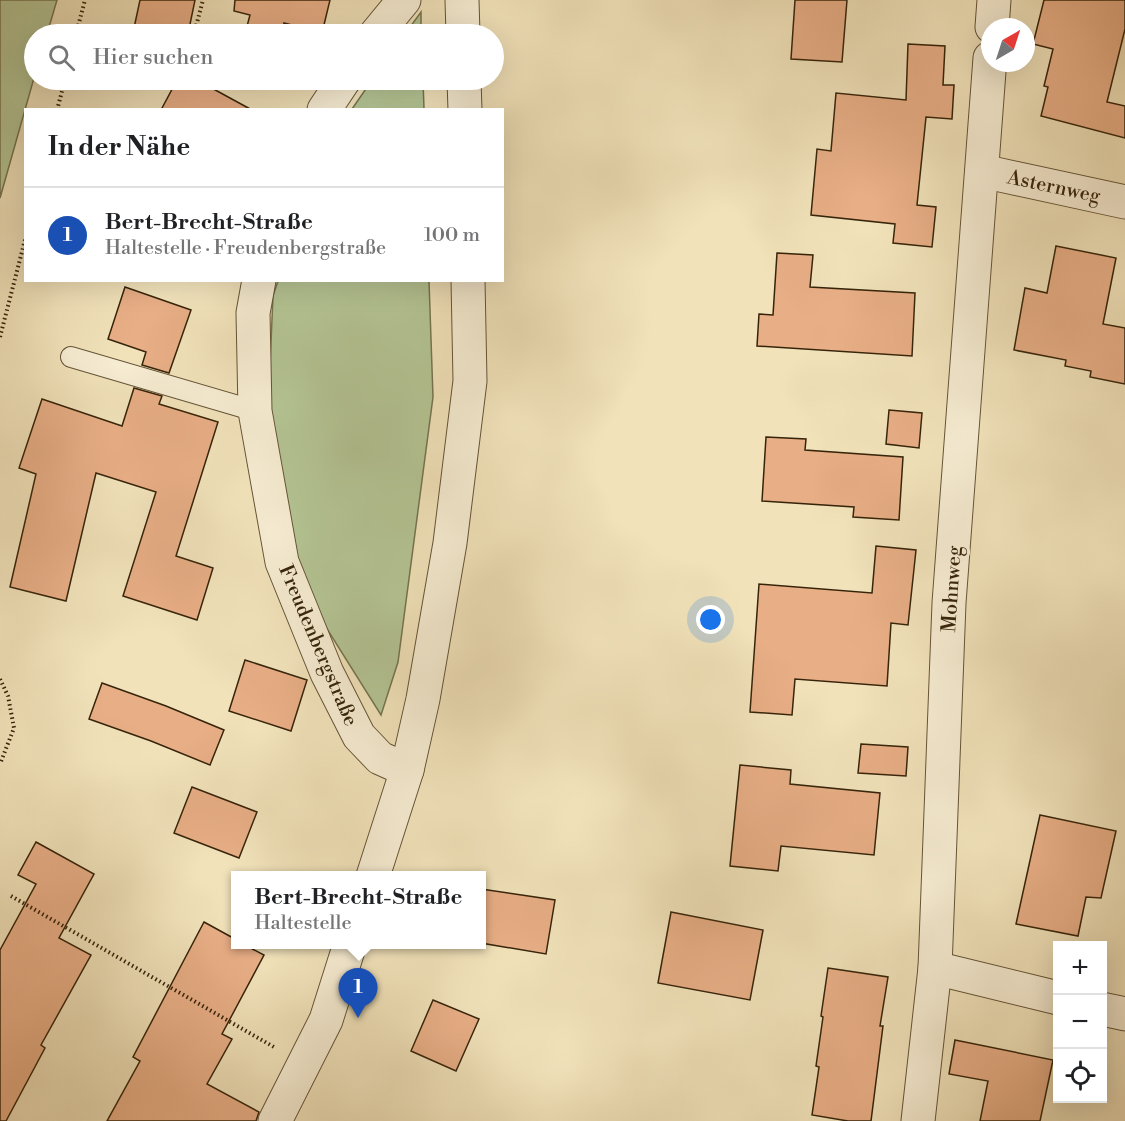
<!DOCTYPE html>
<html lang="de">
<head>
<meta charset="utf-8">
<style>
  :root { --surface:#fff; --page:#f6f6f6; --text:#202124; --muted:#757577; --line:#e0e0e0; --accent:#8f2418 }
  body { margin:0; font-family:"Libre Bodoni",serif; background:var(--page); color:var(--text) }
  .controls { position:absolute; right:18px; bottom:18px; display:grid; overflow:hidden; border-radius:0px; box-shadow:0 6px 24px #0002 }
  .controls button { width:54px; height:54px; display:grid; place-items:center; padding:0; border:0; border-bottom:2px solid var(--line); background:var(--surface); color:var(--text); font:30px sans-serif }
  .compass { position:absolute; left:981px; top:18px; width:54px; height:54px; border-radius:50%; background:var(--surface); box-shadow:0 6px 24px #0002; rotate:39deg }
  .you { position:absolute; left:711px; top:620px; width:21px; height:21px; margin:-15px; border:4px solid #fff; border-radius:50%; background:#1a73e8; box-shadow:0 0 0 9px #1a73e833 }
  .badge { display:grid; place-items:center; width:39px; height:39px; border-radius:50%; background:var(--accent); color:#fff; font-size:20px; font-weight:700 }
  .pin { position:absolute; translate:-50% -50px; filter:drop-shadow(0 2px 3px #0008) }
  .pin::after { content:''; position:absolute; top:32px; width:21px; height:18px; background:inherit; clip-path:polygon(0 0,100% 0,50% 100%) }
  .popup { position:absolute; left:231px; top:871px; width:255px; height:78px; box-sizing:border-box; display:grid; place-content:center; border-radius:0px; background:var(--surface); filter:drop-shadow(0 2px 4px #0005); font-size:20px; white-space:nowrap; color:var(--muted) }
  .popup b { font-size:22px; color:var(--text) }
  .popup::after { content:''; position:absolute; left:50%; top:100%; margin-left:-12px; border:12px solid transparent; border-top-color:var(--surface) }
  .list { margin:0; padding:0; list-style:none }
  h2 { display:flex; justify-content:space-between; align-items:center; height:78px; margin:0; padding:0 24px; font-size:26px }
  h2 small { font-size:20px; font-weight:400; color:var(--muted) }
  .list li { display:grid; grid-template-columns:39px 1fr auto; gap:18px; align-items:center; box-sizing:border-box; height:96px; padding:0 24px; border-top:2px solid var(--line) }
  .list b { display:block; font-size:22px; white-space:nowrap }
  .list p { margin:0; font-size:20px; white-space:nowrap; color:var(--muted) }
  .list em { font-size:20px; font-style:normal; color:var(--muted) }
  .icon { flex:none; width:33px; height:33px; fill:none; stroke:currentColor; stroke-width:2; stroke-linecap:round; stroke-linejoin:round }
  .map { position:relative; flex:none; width:1125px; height:1121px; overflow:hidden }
  .search { position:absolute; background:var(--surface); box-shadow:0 6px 24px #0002; left:24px; top:24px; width:480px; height:66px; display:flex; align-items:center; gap:15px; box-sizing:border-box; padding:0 21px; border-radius:33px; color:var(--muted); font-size:22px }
  .panel { position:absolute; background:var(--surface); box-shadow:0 6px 24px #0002; left:24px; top:108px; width:480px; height:174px; border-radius:0px }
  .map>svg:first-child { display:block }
</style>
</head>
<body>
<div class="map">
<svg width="1125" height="1121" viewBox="0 0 1125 1121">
  <rect width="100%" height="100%" fill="#f1e2ba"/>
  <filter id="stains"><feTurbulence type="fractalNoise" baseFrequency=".00333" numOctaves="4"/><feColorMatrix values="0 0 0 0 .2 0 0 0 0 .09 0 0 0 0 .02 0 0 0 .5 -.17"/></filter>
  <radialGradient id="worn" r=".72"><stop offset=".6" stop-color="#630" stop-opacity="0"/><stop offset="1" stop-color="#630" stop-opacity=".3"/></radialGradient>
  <g fill="#b4c494" stroke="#75744f" stroke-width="1.5">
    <path d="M 0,0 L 57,0 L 47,34 L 34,34 L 34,78 L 0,198 Z"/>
    <path d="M 421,12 L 421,34 L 405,34 Z"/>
    <path d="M 372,80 L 423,80 L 424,109 L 352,109 Z"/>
    <path d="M 278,281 L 429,281 L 433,397 L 398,662 L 381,715 L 317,613 L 281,510 L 268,412 L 273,296 Z"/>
  </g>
  <g fill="#e8ae86" stroke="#36240a" stroke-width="1.5">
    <path d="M 140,0 L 195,0 L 188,34 L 165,34 L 134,28 Z"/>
    <path d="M 235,0 L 330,0 L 322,33 L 284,23 L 281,34 L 264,34 L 246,30 L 250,15 L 234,11 Z"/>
    <path d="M 795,0 L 847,0 L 842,62 L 791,59 Z"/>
    <path d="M 1044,0 L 1125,0 L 1125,29 L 1107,102 L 1125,106 L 1125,138 L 1041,116 L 1048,87 L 1044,86 L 1053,49 L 1033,44 Z"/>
    <path d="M 908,44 L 945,46 L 943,85 L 954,85 L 952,119 L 926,117 L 917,205 L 936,207 L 932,247 L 893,243 L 895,224 L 811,215 L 817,149 L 831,151 L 836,93 L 906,100 Z"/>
    <path d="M 177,80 L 197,80 L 252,110 L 161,110 Z"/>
    <path d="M 1056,246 L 1116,258 L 1103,324 L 1125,328 L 1125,384 L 1090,377 L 1091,371 L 1065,366 L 1066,360 L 1014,350 L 1025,288 L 1047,293 Z"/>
    <path d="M 777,253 L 813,255 L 810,287 L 915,293 L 912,356 L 757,346 L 759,314 L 773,315 Z"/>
    <path d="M 125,287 L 191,310 L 169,373 L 142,365 L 146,352 L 108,339 Z"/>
    <path d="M 134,388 L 162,396 L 159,404 L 218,422 L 176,556 L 213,568 L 197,620 L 123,596 L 156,492 L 96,473 L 66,601 L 10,587 L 36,474 L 19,468 L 42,399 L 122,426 Z"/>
    <path d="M 889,410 L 922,413 L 919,448 L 886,444 Z"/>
    <path d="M 766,437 L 806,439 L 805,450 L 903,457 L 899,520 L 853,517 L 854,507 L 762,501 Z"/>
    <path d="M 876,546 L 916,550 L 908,625 L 891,623 L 887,686 L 795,679 L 792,715 L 750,712 L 759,584 L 872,593 Z"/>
    <path d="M 245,660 L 307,680 L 291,731 L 229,711 Z"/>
    <path d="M 102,683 L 166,706 L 224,730 L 210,765 L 151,741 L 89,719 Z"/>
    <path d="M 861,744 L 908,747 L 906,776 L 858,773 Z"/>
    <path d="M 740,765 L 791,770 L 790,784 L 880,793 L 874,855 L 781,846 L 778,871 L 730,866 Z"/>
    <path d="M 192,787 L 257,812 L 239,858 L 174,833 Z"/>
    <path d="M 1040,815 L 1116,831 L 1101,898 L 1086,897 L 1078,936 L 1016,924 Z"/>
    <path d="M 36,842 L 94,874 L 59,938 L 91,955 L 41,1045 L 45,1048 L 6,1121 L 0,1121 L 0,950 L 36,884 L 18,875 Z"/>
    <path d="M 481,889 L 555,900 L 546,954 L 481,943 Z"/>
    <path d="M 671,912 L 763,930 L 750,1000 L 658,983 Z"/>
    <path d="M 204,922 L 235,939 L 235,945 L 245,945 L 264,955 L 222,1034 L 232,1039 L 207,1084 L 259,1112 L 256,1121 L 107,1121 L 140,1061 L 133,1057 Z"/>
    <path d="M 828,968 L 888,977 L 880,1026 L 883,1026 L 871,1121 L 848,1121 L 812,1115 L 819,1067 L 816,1066 L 823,1017 L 821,1016 Z"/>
    <path d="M 433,1000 L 479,1019 L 456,1071 L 411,1051 Z"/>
    <path d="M 955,1040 L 1053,1060 L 1040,1121 L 980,1121 L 988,1081 L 949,1074 Z"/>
  </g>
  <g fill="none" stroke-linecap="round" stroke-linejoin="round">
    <defs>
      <path id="service" d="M 71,357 L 255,411"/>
      <g id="minor">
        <path d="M 992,27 L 994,0"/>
        <path d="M 376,34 L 404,0"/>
        <path d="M 324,110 L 344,80"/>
        <path d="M 982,171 L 1125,202"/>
        <path d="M 259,280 L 253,313 L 255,411 L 282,562 L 327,673 L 359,736 L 380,758 L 407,770"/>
        <path d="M 935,968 L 1058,998"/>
        <path d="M 1102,1009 L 1125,1014"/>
        <path d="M 918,1121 L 935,968 L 949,603 L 990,58"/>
      </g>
      <g id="tertiary">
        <path d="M 462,0 L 463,34"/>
        <path d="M 464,80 L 465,110"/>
        <path d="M 373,876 L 407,770 L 423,699 L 450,543 L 470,381 L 468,280"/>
        <path d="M 275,1121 L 326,1020 L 350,944"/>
      </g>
    </defs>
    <use href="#service" stroke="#655436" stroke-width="22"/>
    <use href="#minor" stroke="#655436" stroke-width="35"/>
    <use href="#tertiary" stroke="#655436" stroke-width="35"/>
    <g stroke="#36240a" stroke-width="4" stroke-dasharray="1.5 3" stroke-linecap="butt">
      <path d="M 76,34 L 85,0"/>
      <path d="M 194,34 L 203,0"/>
      <path d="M 57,110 L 65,80"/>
      <path d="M 0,337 L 26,236"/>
      <path d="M 0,679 L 8,696 L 14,728 L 0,764"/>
      <path d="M 11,896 L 274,1047"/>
    </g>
    <use href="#service" stroke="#f6ecd2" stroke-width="20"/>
    <use href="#minor" stroke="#f6ecd2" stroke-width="33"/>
    <use href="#tertiary" stroke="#f6ecd2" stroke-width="33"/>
  </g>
  <g text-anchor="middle" stroke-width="6" stroke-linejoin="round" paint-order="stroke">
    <g font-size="20" fill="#36240a" stroke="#f6ecd2">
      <text transform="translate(1054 186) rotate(12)" y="7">Asternweg</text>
      <text transform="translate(951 589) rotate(-86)" y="7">Mohnweg</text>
      <text transform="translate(319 645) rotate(67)" y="7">Freudenbergstraße</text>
    </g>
  </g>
  <rect width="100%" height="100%" filter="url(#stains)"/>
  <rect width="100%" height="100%" fill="url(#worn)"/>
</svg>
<div class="controls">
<button>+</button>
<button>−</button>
<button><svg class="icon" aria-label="locate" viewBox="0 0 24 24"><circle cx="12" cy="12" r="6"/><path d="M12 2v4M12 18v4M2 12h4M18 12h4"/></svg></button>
</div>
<svg class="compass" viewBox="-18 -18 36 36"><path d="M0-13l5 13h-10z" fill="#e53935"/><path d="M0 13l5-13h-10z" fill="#757577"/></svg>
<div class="you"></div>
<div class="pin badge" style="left:358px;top:1018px;background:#1a4fb4">1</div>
<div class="popup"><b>Bert-Brecht-Straße</b>Haltestelle</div>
<div class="search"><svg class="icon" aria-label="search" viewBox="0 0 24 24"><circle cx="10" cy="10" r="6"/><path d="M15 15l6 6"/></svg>Hier suchen</div>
<section class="panel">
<h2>In der Nähe<small></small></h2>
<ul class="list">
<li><span class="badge" style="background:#1a4fb4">1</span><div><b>Bert-Brecht-Straße</b><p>Haltestelle · Freudenbergstraße</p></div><em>100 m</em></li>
</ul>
</section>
</div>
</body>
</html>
